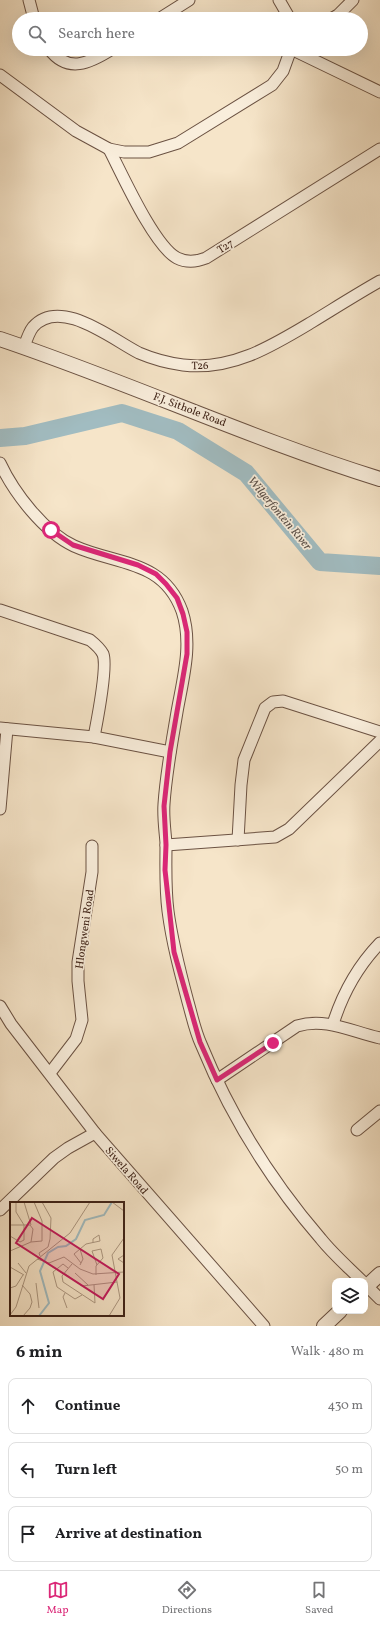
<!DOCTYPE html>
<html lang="en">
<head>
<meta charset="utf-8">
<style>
  :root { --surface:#fff; --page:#f6f6f6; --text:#202124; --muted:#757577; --line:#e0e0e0; --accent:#db2777 }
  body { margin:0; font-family:Vollkorn,serif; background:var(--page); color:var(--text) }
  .controls { position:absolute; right:12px; bottom:12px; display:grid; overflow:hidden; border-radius:8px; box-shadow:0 4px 16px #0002 }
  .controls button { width:36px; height:36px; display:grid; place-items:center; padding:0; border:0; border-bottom:1px solid var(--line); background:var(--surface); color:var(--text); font:20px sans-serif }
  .stop { position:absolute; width:12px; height:12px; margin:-9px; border:3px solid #db2777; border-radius:50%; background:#fff }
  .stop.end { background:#db2777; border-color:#fff; box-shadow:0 1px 4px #0008 }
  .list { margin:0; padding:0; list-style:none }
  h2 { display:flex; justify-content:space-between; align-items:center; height:52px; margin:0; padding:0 16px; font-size:17px }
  h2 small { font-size:13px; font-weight:400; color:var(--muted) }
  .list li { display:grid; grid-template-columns:26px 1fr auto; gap:12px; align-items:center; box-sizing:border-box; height:56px; margin:0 8px 8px; padding:0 8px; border:1px solid var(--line); border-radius:8px }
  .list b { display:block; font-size:15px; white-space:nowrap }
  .list em { font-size:13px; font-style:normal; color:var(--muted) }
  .icon { flex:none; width:22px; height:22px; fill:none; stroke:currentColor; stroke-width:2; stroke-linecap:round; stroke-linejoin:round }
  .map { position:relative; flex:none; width:380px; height:1326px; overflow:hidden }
  .search { position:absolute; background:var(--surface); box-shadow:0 4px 16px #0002; left:12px; right:12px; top:12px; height:44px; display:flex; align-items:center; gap:10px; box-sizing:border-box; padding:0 14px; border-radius:22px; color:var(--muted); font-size:15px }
  .sheet { height:244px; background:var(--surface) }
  nav { display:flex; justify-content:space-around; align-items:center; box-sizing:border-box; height:56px; border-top:1px solid var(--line); background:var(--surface); font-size:11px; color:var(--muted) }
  nav a { display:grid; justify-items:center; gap:2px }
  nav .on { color:var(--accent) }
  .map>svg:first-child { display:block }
</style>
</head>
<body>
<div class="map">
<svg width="380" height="1326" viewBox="0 0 380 1326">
  <rect width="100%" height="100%" fill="#f6e5c9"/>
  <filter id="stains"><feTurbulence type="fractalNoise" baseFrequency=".005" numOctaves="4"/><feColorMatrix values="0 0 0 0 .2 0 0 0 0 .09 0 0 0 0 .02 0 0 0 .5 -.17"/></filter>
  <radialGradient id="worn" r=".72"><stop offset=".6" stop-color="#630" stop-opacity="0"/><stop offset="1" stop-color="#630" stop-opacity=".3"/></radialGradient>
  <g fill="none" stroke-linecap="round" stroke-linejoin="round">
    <path stroke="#a1bcc1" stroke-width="18" d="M 0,438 L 25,436 L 122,413 L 178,431 L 246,473 L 320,562 L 380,566"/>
    <defs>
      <g id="minor">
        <path d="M 29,0 L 34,19"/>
        <path d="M 279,0 L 290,19"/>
        <path d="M 159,19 L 189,0"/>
        <path d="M 331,19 L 338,15 L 353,0"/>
        <path d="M 49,49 C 68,74 90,63 112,49"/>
        <path d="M 291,49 L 380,92"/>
        <path d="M 0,75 L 76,131 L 109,149 L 124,152 L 149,152 L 178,143 L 272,85 L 283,71 L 291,49"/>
        <path d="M 109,149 C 122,174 154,246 177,258 C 187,263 196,262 206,258 L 380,149"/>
        <path d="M 24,347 C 26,341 29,332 33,327 C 60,296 113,340 139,353 C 153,359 168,363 183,365 C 232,371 272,346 312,322 C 335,308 357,294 380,281"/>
        <path d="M 0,463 C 14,493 44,532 74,546 C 116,565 163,559 182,611 C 193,644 183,678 177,712 C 172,742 166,773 164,804 C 163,817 165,830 166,843 C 166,866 165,888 168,911 C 172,942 180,972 188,1002 C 192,1016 195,1031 201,1044 C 230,1115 271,1181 321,1239 C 333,1254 348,1267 362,1281"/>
        <path d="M 0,610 L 90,640 C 95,644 100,648 103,654 C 108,667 97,721 94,737"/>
        <path d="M 0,728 L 94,737 L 170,752"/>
        <path d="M 0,809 L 7,729"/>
        <path d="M 238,840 L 241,785 L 244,760 L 265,708 L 273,702 L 283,701 L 380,732"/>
        <path d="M 166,845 L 275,837 L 289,829 L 380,741"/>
        <path d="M 0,1006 L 11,1024 L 95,1133 L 264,1326"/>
        <path d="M 333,1024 C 343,992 357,967 380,943"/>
        <path d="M 50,1073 L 76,1039 L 82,1020 L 78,981 L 78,962 L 92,872 L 92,846"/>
        <path d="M 217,1080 L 297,1026 C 326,1017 352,1032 380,1038"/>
        <path d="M 357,1130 L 380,1111"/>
        <path d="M 0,1210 L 54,1158 L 68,1148 L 95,1133"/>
        <path d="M 365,1284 L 380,1299"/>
      </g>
      <g id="tertiary">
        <path d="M 0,339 C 128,382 251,439 380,479"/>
        <path d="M 365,1288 L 380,1274"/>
        <path d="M 324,1326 L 340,1311"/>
      </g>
    </defs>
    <use href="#minor" stroke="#6b5243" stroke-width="13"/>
    <use href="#tertiary" stroke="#6b5243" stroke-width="16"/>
    <use href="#minor" stroke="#f9eedc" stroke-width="11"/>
    <use href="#tertiary" stroke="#f9eedc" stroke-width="14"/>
  </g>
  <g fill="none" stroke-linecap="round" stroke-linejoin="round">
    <path stroke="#db2777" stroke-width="5" d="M 51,530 L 73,545 L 138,565 L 156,574 L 166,584 L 177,598 L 183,614 L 187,632 L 187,654 L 170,752 L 164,806 L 166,845 L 165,870 L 174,952 L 200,1042 L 217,1080 L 273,1043"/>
  </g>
  <g text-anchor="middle" stroke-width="3.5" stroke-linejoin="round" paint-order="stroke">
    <g font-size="11" fill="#3d2116" stroke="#f9eedc">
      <text transform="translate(225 246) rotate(-32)" y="4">T27</text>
      <text transform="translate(200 365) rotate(-1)" y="4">T26</text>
      <text transform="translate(190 409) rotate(21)" y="4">F.J. Sithole Road</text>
      <text transform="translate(84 929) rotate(-82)" y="4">Hlongweni Road</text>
      <text transform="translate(127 1170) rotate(49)" y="4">Siwela Road</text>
    </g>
    <g font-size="12" font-style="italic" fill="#5b5049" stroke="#f9eedc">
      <text transform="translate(280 513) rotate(50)" y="4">Wilgerfontein River</text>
    </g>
  </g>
  <g transform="translate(10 1202)">
    <rect width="114" height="114" fill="#f6e5c9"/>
    <path fill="none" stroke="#a1bcc1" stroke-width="2" d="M 29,114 L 39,101 L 30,69 L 38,51 L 48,45 L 56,44 L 66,37 L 75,18 L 94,13 L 102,0"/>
    <path fill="none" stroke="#ac9781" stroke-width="1" d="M 14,0 L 21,23M 102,0 L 114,9M 0,23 L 20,23 L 23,27 L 21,40 L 0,49M 0,34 L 10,40 L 14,38 L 14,23 L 6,10 L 6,0M 21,40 L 32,39 L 32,19 L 24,0M 114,53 L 108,57 L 114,61M 30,54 L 29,51 L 38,45 L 40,37 L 41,16 L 32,0M 27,57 L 39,61 L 54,55 L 70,67 L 83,72 L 114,70M 8,61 L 16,71M 71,61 L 64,52 L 76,42 L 90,39 L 89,33 L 83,37 L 83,41M 62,62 L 52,74 L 53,80 L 85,101 L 84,83M 70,63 L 73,57 L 70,47M 0,65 L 14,73M 58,66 L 53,62 L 43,70 L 47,85 L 65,97 L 72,93M 54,71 L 72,84 L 107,80M 65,71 L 78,83M 86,73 L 86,64 L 93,56 L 91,47 L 82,49 L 87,63M 26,81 L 29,106M 12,83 L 20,92 L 22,100 L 20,106 L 13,114M 0,86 L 6,84 L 13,73M 55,91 L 53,95 L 57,106M 0,113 L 6,105 L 19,64 L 60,31 L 80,0M 99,114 L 110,96 L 102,53 L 114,36"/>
    <path fill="#c2185b" fill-opacity="0.15" stroke="#c2185b" stroke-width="2" d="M 22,16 L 109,72 L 93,97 L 6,41 Z"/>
    <rect width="114" height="114" fill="none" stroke="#3d2116" stroke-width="2"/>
  </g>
  <rect width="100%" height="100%" filter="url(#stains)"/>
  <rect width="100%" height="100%" fill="url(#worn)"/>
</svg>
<div class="controls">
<button><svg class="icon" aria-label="layers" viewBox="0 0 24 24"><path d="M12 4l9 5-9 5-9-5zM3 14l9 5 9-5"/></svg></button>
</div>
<div class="stop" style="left:51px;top:530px"></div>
<div class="stop end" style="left:273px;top:1043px"></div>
<div class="search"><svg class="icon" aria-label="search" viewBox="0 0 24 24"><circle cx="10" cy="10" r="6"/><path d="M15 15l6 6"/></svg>Search here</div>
</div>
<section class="sheet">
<h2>6 min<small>Walk · 480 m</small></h2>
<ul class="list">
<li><svg class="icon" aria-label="ahead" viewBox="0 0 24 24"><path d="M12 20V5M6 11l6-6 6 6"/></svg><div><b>Continue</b></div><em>430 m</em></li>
<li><svg class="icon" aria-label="left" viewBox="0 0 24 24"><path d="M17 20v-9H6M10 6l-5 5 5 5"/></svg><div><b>Turn left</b></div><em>50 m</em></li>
<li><svg class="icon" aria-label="arrive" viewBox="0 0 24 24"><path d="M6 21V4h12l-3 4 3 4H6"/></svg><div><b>Arrive at destination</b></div></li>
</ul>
</section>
<nav>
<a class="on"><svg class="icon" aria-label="map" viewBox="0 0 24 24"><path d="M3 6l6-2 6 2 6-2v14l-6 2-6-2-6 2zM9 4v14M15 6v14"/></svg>Map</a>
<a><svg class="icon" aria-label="directions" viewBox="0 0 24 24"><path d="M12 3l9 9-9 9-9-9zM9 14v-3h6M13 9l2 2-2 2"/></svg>Directions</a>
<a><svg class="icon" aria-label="saved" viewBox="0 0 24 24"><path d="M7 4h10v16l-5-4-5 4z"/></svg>Saved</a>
</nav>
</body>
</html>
